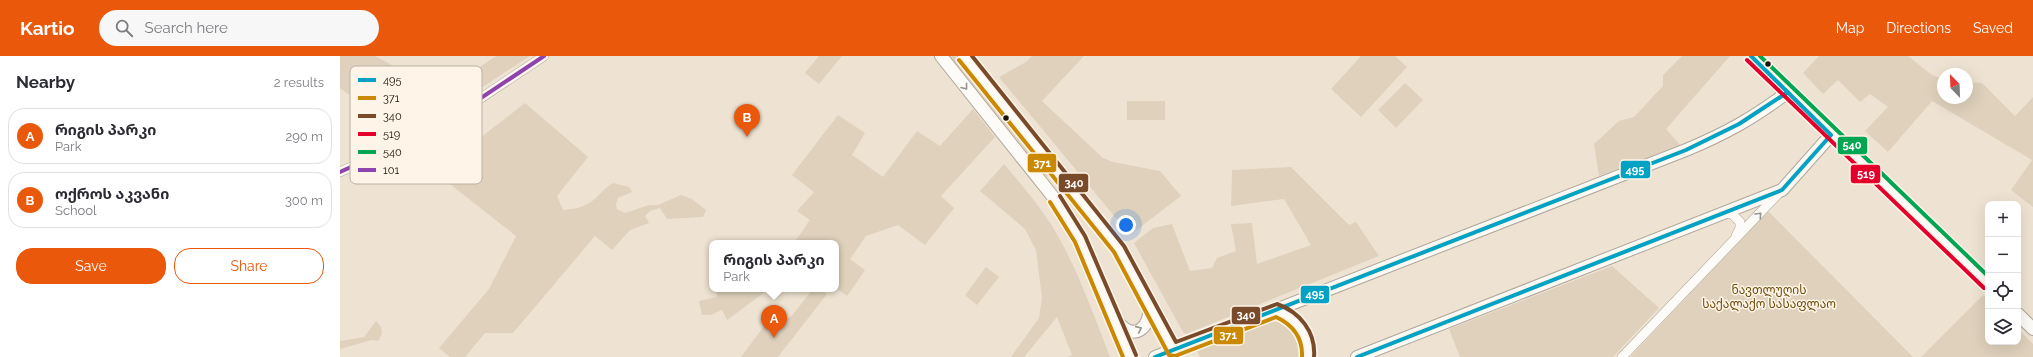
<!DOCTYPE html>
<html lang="en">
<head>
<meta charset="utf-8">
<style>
  :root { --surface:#fff; --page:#f7f7f7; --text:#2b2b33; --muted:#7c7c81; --line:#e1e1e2; --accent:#ea580c }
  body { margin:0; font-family:Raleway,"Noto Sans Georgian",sans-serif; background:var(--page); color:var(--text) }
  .controls { position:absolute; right:12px; bottom:12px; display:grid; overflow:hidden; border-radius:8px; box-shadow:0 4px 16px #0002 }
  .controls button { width:36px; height:36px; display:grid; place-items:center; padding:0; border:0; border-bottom:1px solid var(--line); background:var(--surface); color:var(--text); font:20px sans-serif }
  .compass { position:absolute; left:1597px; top:12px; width:36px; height:36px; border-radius:50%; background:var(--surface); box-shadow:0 4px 16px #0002; rotate:337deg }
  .you { position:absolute; left:786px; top:169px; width:14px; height:14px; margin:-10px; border:3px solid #fff; border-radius:50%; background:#1a73e8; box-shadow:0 0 0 6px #1a73e833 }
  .badge { display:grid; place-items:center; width:26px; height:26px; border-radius:50%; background:var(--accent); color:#fff; font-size:13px; font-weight:700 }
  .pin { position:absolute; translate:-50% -33px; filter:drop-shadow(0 1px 2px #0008) }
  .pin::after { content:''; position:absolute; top:21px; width:14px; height:12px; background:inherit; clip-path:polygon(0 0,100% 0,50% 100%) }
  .popup { position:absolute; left:369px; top:184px; width:130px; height:52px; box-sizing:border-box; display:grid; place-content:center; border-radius:8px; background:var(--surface); filter:drop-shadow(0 1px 3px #0005); font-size:13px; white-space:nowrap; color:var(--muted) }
  .popup b { font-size:15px; color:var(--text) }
  .popup::after { content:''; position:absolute; left:50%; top:100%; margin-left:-8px; border:8px solid transparent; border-top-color:var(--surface) }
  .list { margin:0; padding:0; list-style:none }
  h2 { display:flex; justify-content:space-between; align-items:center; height:52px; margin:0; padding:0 16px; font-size:17px }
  h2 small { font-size:13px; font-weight:400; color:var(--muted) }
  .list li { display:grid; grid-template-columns:26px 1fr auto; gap:12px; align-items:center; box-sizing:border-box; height:56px; margin:0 8px 8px; padding:0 8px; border:1px solid var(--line); border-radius:16px }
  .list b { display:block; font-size:15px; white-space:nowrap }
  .list p { margin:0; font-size:13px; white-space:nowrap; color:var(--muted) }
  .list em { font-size:13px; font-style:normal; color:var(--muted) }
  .actions { display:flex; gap:8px; padding:12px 16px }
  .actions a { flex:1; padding:9px 0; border:1px solid var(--accent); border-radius:16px; text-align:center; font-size:14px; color:var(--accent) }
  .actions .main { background:var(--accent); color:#fff }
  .icon { flex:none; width:22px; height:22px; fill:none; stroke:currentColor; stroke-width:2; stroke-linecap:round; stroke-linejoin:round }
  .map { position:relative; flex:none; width:1693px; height:301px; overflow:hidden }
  header { display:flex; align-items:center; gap:24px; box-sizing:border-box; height:56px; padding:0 20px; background:var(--accent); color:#fff }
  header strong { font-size:19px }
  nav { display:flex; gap:22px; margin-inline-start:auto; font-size:14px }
  .search { width:280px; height:36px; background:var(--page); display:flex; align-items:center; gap:10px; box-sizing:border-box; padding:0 14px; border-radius:22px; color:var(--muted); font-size:15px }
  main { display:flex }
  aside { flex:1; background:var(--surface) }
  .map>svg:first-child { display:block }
</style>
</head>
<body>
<header>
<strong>Kartio</strong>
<div class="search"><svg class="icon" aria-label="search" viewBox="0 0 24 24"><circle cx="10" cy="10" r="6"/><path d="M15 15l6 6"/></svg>Search here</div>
<nav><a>Map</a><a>Directions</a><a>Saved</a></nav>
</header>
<main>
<aside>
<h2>Nearby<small>2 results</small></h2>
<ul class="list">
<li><span class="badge">A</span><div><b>რიგის პარკი</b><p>Park</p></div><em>290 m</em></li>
<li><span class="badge">B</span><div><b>ოქროს აკვანი</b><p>School</p></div><em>300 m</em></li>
</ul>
<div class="actions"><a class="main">Save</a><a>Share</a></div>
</aside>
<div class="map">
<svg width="1693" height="301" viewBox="0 0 1693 301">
  <rect width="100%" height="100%" fill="#eee3d2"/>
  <g fill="#dfd1bc">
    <path d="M 0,0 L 35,0 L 78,23 L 114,25 L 126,20 L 156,0 L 190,0 L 83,70 L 59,79 L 52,73 L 74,51 L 38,17 L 16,44 L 0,32 Z"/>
    <path d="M 479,0 L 502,0 L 479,28 L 465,17 Z"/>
    <path d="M 610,0 L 615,0 L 710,119 L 709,121 L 706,120 Z"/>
    <path d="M 692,0 L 744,0 L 702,45 L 763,102 L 773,106 L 820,115 L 841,140 L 790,179 L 659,21 L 686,6 Z"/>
    <path d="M 1021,0 L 1055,0 L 1067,11 L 1021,61 L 991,33 Z"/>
    <path d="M 1342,0 L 1390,0 L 1326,73 L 1340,89 L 1259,120 L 1254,88 L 1279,65 L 1294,61 L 1323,30 L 1323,19 Z"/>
    <path d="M 1479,0 L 1568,0 L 1592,19 L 1603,23 L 1603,42 L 1627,42 L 1627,26 L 1642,27 L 1675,60 L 1693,41 L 1693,151 L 1671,134 L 1692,104 L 1592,45 L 1548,96 L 1525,75 L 1548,51 L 1530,38 L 1520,46 L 1498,24 L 1483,38 L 1463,17 Z"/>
    <path d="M 1065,27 L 1083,44 L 1056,72 L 1038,54 Z"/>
    <rect x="787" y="45" width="38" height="19"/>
    <path d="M 185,47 L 248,101 L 217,140 L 223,154 C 235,153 246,151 256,142 C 262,136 265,132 273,127 L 289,131 L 292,136 L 278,142 L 276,148 L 277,153 L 285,157 L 309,149 L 318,149 L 341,139 L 352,143 L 366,154 L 363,161 L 327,163 L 320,152 L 310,155 L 305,160 L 309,167 L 290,174 L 272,194 L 255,180 L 173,277 L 145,277 L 125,301 L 110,301 L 99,292 L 149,233 L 176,180 L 101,121 L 113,105 L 120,111 L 135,94 L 131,89 Z"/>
    <path d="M 633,53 L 655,81 L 601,140 L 614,152 L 585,189 L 558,169 L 526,180 L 510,203 L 525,214 L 507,240 L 496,232 L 496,187 L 454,187 L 470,164 L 457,155 L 474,136 L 452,119 L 498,59 L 525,77 L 512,99 L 543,121 L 577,75 L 600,90 Z"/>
    <path d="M 664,108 C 681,128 698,148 712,170 C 737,211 753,257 770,301 L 727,301 L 732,299 L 717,261 L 684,301 L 671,301 L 699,262 L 702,242 L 696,194 L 685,173 L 640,135 Z"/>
    <path d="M 951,111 L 1009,169 L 1016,166 L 1039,200 L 846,278 L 843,276 L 794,187 L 813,172 L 832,168 L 850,215 L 872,212 L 877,202 L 896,195 L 891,168 L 912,167 L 917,208 L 971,189 L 944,143 L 891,150 L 892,114 Z"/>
    <path d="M 1428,155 L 1573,301 L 1290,301 Z"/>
    <path d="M 1272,210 L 1319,252 L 1273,301 L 1120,301 L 1109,273 Z"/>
    <path d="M 646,211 L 659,221 L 637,249 L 625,239 Z"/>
    <path d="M 376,233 L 429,233 L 387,264 L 382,254 L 371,259 L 362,259 L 359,245 L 377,241 Z"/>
    <path d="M 473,233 L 480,233 L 487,238 L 438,301 L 401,301 L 433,258 L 450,262 Z"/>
    <path d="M 1643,239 L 1648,244 L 1648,286 L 1678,286 L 1678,273 L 1693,288 L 1693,301 L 1581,301 Z"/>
    <path d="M 36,265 L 41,271 L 42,278 L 38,285 L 32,284 L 0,293 L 0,285 L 24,281 Z"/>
    <path d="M 927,265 L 942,266 C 951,274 962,287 960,301 L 860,301 L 856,293 Z"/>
  </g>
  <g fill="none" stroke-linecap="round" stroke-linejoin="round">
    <defs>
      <g id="minor">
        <path d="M 1411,0 L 1448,36"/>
        <path d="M 0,116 L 90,76 L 204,0"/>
        <path d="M 1384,157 L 1392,158 L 1400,166 L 1400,172 L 1396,180"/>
        <path d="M 1282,301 L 1440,136"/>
      </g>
      <g id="major">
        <path d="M 601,0 L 718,147 C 750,194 770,248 790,301"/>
        <path d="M 624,0 L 779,193 L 810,248 L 833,294"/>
        <path d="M 936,254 C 955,263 972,277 968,301"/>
        <path d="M 1678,258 L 1693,273"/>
        <path d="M 777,265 C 794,287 811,272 810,248"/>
        <path d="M 815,301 L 1346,94 C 1387,77 1413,62 1448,36 L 1648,228"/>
        <path d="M 1017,301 L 1442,134 L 1491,79"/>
      </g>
    </defs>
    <use href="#minor" stroke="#afa699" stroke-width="10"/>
    <use href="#major" stroke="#afa699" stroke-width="14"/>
    <use href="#minor" stroke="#fcfbf8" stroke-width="9"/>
    <use href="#major" stroke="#fcfbf8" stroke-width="12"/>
    <defs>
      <g id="bus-1">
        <path d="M 815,301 L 1346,94 L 1399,68 L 1448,36"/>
        <path d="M 1017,301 L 1442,134 L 1491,79 L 1411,0"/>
      </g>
      <g id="bus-2">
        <path d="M 619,4 L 774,196 L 829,299 L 835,300 L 936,261 C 953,269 963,281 962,301"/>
        <path d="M 710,146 L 735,186 L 783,301"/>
      </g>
      <g id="bus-3">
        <path d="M 632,0 L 784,190 L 836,286 L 937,248 C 960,256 976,276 974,301"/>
        <path d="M 720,140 L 745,180 L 796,299"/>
      </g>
      <path id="bus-4" d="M 1407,4 L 1644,232"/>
      <path id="bus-5" d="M 1420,0 L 1648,220"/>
      <path id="bus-6" d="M 0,116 L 90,76 L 204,0"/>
    </defs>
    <use href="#bus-1" stroke="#fef5e8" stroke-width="7"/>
    <use href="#bus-2" stroke="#fef5e8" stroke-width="7"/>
    <use href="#bus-3" stroke="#fef5e8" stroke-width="7"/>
    <use href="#bus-4" stroke="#fef5e8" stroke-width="7"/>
    <use href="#bus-5" stroke="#fef5e8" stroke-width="7"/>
    <use href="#bus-6" stroke="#fef5e8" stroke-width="7"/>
    <use href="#bus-1" stroke="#01a2c4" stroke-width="4"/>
    <use href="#bus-2" stroke="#cb8901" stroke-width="4"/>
    <use href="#bus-3" stroke="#7a4b2a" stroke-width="4"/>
    <use href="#bus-4" stroke="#e4002b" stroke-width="4"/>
    <use href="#bus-5" stroke="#00a651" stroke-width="4"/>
    <use href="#bus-6" stroke="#8e44ad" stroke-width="4"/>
  </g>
  <defs><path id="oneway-chevron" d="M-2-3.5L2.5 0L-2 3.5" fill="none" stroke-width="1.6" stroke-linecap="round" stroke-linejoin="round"/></defs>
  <g stroke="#96938c">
    <use href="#oneway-chevron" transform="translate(625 31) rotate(52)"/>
    <use href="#oneway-chevron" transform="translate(1419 159) rotate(-47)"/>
    <use href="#oneway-chevron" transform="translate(799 273) rotate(-24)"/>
  </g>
  <g fill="#1a1307" stroke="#fef5e8" stroke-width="1.5">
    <circle cx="1428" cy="8" r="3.5"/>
    <circle cx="666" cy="62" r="3.5"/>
  </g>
  <g text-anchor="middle" stroke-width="3" stroke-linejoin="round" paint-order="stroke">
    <g font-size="12" fill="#6c4d0c" stroke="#fef5e8">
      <text x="1429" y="238">ნავთლუღის<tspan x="1429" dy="14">საქალაქო სასაფლაო</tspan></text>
    </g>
  </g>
  <rect x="10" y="10" width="132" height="118" rx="6" fill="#fef5e8" stroke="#bab1a4" stroke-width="1"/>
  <rect x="18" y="22" width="18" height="4" fill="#01a2c4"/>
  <rect x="18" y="40" width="18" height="4" fill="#cb8901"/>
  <rect x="18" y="58" width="18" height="4" fill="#7a4b2a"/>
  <rect x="18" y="76" width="18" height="4" fill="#e4002b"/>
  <rect x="18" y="94" width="18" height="4" fill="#00a651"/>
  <rect x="18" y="112" width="18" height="4" fill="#8e44ad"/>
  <g font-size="11" fill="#1a1307">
    <text x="43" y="28">495</text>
    <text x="43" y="46">371</text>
    <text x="43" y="64">340</text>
    <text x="43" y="82">519</text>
    <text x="43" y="100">540</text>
    <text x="43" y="118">101</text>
  </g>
  <g stroke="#fef5e8" stroke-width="1.5">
    <rect x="1497" y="80" width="31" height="19" rx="4" fill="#00a651"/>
    <rect x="687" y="97" width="30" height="20" rx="4" fill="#cb8901"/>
    <rect x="1280" y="104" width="31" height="19" rx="4" fill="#01a2c4"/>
    <rect x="1510" y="108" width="31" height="20" rx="4" fill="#e4002b"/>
    <rect x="718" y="117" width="31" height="20" rx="4" fill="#7a4b2a"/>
    <rect x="960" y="229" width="30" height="19" rx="4" fill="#01a2c4"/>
    <rect x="891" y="250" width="30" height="19" rx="4" fill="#7a4b2a"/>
    <rect x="873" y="270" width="31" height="19" rx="4" fill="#cb8901"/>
  </g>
  <g font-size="11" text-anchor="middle" font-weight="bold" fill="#fff">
    <text x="1512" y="93">540</text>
    <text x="702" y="111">371</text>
    <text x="1295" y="118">495</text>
    <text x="1526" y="122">519</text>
    <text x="734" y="131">340</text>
    <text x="975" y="242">495</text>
    <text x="906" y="263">340</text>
    <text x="888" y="283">371</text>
  </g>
</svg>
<div class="controls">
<button>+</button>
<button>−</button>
<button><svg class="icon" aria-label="locate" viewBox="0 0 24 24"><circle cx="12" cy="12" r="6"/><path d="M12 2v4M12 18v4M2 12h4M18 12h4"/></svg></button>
<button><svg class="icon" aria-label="layers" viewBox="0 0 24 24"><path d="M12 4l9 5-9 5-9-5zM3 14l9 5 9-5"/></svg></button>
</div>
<svg class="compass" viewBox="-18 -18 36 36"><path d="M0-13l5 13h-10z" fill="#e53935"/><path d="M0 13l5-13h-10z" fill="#7c7c81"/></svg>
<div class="you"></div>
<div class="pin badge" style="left:434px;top:282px">A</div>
<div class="popup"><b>რიგის პარკი</b>Park</div>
<div class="pin badge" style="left:407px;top:81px">B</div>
</div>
</main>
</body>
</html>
